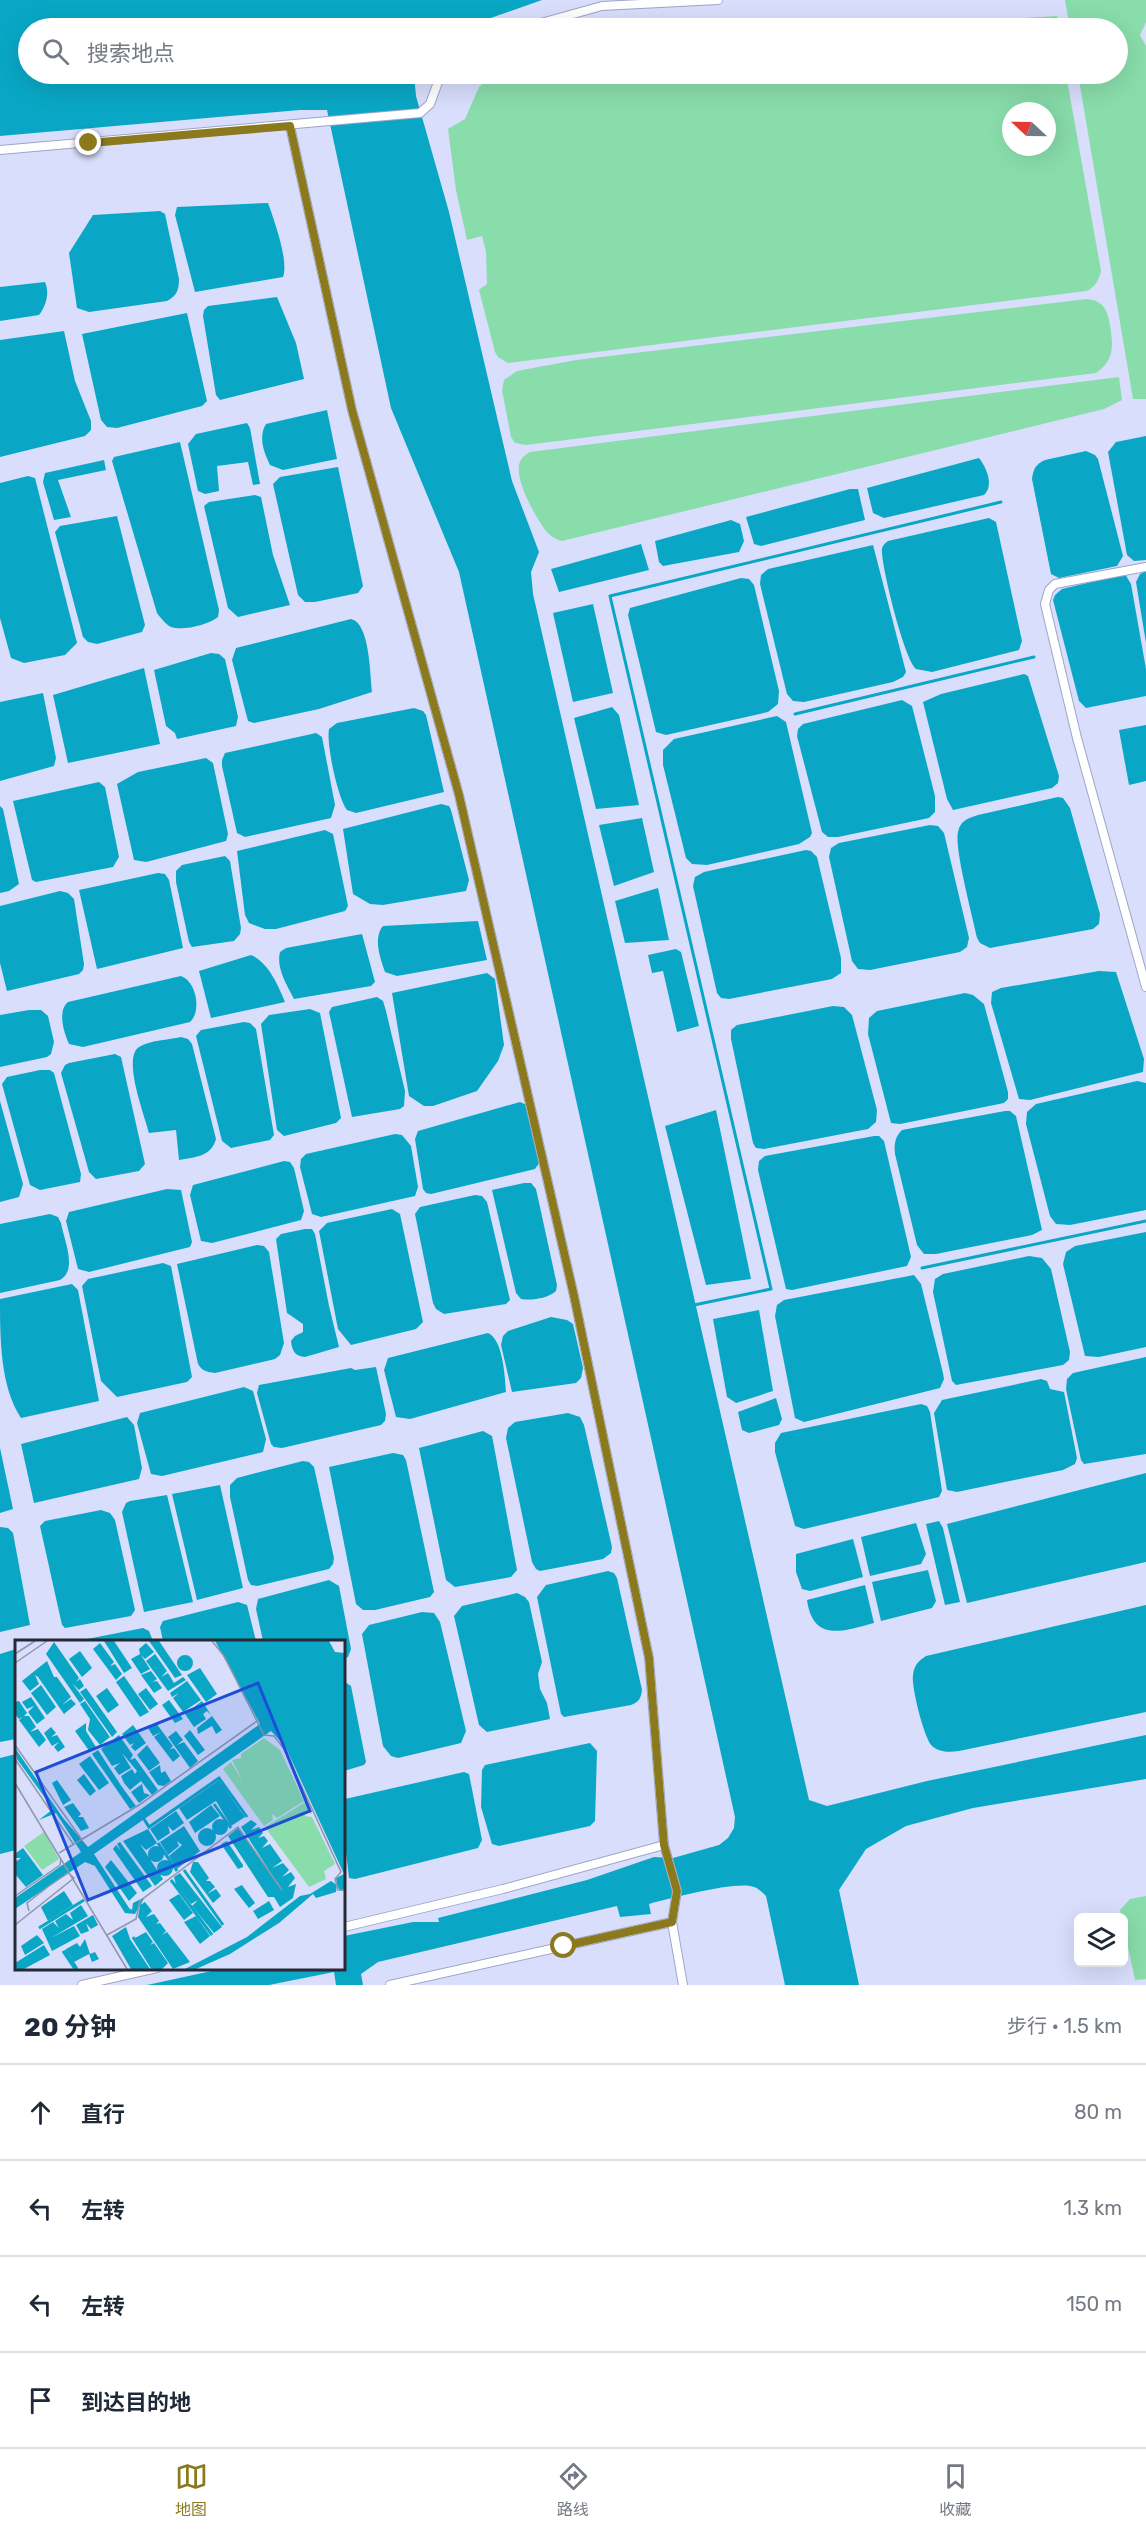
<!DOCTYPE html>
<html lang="zh">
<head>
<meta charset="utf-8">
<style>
  :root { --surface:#fff; --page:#f6f6f7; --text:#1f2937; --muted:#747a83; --line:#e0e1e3; --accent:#8b791e }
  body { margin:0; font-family:Rubik,"Noto Sans SC",sans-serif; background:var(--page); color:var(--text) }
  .controls { position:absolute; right:18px; bottom:18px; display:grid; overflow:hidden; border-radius:9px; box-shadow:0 6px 24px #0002 }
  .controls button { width:54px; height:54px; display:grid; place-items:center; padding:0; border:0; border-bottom:2px solid var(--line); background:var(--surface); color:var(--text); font:30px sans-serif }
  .compass { position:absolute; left:1002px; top:102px; width:54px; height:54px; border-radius:50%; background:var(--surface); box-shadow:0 6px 24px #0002; rotate:292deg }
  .stop { position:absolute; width:18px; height:18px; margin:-14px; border:4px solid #8b791e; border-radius:50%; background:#fff }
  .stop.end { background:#8b791e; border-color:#fff; box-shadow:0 2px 6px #0008 }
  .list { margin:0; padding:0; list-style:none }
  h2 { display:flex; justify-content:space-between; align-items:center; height:78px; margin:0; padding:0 24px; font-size:26px }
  h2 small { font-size:20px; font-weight:400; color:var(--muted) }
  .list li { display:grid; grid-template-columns:39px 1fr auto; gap:18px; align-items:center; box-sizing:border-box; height:96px; padding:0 24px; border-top:2px solid var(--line) }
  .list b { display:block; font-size:22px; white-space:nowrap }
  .list em { font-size:20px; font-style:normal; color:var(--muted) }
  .icon { flex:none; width:33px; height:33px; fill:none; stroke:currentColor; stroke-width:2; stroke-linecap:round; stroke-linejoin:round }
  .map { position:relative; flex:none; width:1146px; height:1985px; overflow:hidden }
  .search { position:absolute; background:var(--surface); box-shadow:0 6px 24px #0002; left:18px; right:18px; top:18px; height:66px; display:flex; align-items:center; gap:15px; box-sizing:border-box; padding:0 21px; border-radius:33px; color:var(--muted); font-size:22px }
  .sheet { height:462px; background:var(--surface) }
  nav { display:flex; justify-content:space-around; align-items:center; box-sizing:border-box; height:84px; border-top:2px solid var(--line); background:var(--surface); font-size:16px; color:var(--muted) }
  nav a { display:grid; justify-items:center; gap:3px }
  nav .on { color:var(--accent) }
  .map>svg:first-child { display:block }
</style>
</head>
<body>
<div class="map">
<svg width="1146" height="1985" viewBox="0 0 1146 1985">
  <rect width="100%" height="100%" fill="#d8defb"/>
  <g fill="#89ddab" fill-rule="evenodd">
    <path d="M 1065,0 L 1146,0 L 1146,22 L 1140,35 L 1146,46 L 1146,399 L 1133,399 L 1078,74 L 1118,74 L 1118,28 L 1070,28 Z"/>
    <path d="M 1057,16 L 1059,28 L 852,28 Z"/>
    <path d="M 504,74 L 1066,74 L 1101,271 C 1098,281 1096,287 1086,291 L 508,363 L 498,357 L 495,352 L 479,290 L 487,284 L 486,252 L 482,236 L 467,240 L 456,190 L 448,129 L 465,119 L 479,87 L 488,79 ZM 1011,111 L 1047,111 L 1047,147 L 1011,147 Z"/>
    <path d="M 1087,299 C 1104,301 1107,310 1110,325 C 1113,345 1115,360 1096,373 L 526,445 L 515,443 L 511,437 L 502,390 L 504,380 L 517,371 L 576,360 Z"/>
    <path d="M 1119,377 L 1122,400 L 1104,409 L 562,541 C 556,539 551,537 546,531 C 536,518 513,478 520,462 C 522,457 525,455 530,452 Z"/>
    <path d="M 1146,1896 L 1146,1979 L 1135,1980 L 1120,1910 L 1130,1899 Z"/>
  </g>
  <g fill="#09a7c5">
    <path d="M 0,0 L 542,0 L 462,28 L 28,28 L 28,74 L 414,74 L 416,96 L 449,212 L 512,481 L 539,552 L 531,572 L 533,594 L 809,1800 L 827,1806 L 927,1781 L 1146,1735 L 1146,1779 L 973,1808 L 906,1826 L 866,1849 L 839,1890 L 859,1985 L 785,1985 L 766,1896 C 761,1891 757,1887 750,1886 C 729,1883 671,1898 649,1904 L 651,1914 L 620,1917 L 617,1906 L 378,1962 L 361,1974 L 363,1985 L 336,1985 L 334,1972 L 269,1985 L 147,1985 L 221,1969 L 344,1968 L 344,1936 L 413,1922 L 439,1922 L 438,1918 L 587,1880 L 654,1857 L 673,1858 L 719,1845 L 728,1838 L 734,1828 L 735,1817 L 459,572 L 391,408 L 327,110 L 300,110 L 0,136 Z"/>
    <path d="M 268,203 C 274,220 289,261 283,277 L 195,292 L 175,215 L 177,207 Z"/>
    <path d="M 160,211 L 165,214 L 179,279 C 179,289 177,296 167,301 L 89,312 L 77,308 L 69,253 L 93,215 Z"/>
    <path d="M 45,282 C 50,293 46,306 39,315 L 0,321 L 0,287 Z"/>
    <path d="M 277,297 L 296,343 L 304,379 L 220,400 L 216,395 L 203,316 L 204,310 L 208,306 Z"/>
    <path d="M 187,313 L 207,401 L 202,406 L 117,428 L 107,427 L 101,420 L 82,334 Z"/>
    <path d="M 64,331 L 75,381 L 91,421 L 91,430 L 85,436 L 0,457 L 0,340 Z"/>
    <path d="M 327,410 L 337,459 L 283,470 L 270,465 C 264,453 258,437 266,424 Z"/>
    <path d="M 247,423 L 250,428 L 260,484 L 253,485 L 248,462 L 217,466 L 219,491 L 205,494 L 198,491 L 188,444 L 196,434 Z"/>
    <path d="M 1146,436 L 1146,560 L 1134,561 L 1127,555 L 1108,452 L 1116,442 Z"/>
    <path d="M 180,442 L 219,610 L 218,617 C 208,625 183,631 171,627 C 165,624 161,618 157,613 L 112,461 L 114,457 Z"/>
    <path d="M 1086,451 L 1095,455 L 1098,459 L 1123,556 L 1117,566 L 1059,578 L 1051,574 L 1032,479 C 1033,469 1036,464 1045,460 Z"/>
    <path d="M 979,458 C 987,468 994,486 984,495 L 884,518 L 873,513 L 867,488 Z"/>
    <path d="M 104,460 L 106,470 L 58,480 L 71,517 L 54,520 L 43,482 L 45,473 Z"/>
    <path d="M 338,467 L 363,586 L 358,593 L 315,602 L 305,602 L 298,595 L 273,484 L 280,477 Z"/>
    <path d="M 28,476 L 35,478 L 77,643 L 65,655 L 24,663 L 11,658 L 0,618 L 0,483 Z"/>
    <path d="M 850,489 L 858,489 L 865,520 L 761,546 L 754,544 L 746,517 Z"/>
    <path d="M 255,495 L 261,497 L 273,555 L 290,605 L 238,617 L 228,608 L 204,506 L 209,502 Z"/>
    <path d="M 117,516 L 145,625 L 142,632 L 97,644 L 88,642 L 83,637 L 55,532 L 60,526 Z"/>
    <path d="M 989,518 L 996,522 L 1022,641 L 1019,650 L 932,672 L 916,669 C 904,658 883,572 882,553 C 881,547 884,544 888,541 Z"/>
    <path d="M 731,520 L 740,524 L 744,541 L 739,552 L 663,566 L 659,562 L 655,541 Z"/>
    <path d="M 641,544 L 649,570 L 559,592 L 551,569 Z"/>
    <path d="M 873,545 L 906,672 L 903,677 L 893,682 L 804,702 L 793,701 L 787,694 L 760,584 L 761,575 L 768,569 Z"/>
    <path d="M 1146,571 L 1146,643 L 1136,582 L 1140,574 Z"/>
    <path d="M 1125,574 L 1131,584 L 1146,669 L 1146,696 L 1086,708 L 1079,701 L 1053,600 L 1055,595 L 1062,589 Z"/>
    <path d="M 741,578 L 749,579 L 754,585 L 779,691 L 778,704 L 768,712 L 666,735 L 656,732 L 628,615 L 630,608 Z"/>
    <path d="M 593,604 L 613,693 L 573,702 L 553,613 Z"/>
    <path d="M 351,619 C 370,623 370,675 372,692 L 319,709 L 254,723 L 248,721 L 232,660 L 236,648 Z"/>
    <path d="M 211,653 L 219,654 L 225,659 L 238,717 L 236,726 L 177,739 L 175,733 L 166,726 L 154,670 Z"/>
    <path d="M 144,668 L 160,744 L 68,763 L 53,695 Z"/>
    <path d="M 1024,674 L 1028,676 L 1059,776 L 1058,783 L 1052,788 L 953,810 L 947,799 L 923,702 L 941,694 Z"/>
    <path d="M 43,693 L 56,758 L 54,766 L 0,781 L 0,702 Z"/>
    <path d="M 902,700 L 912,706 L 935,796 L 935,812 L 929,818 L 838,837 L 828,837 L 822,832 L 797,736 L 798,729 L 803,724 Z"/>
    <path d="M 612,707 L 619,715 L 639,805 L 596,809 L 574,718 Z"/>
    <path d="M 414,708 L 423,711 L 426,715 L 444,792 L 356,813 L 347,810 C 338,799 326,744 329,729 L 337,723 Z"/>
    <path d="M 777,716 L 786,722 L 812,833 L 810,837 L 799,844 L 707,865 L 692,864 L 686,858 L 663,765 L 663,750 L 674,739 Z"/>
    <path d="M 1146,725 L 1146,781 L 1129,785 L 1119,730 Z"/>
    <path d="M 316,733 L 322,737 L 335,805 L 331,818 L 245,837 L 237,833 L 222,766 L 222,760 L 225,753 Z"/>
    <path d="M 206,758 L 213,763 L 228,834 L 226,841 L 146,862 L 134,860 L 117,784 L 138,772 Z"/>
    <path d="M 99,782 L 105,787 L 119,857 L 113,867 L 36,882 L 32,880 L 13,801 Z"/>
    <path d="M 1058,797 L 1063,798 L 1070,808 L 1100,914 L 1099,924 L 1093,929 L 990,948 L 980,943 L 977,938 C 973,918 954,848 958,832 C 960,821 968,818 978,815 Z"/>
    <path d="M 441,804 L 449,806 L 451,810 L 469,880 L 466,891 L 383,905 L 370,904 L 353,894 L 343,829 Z"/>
    <path d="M 0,806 L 3,809 L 19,884 L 9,891 L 0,893 Z"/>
    <path d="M 642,818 L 654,872 L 614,886 L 599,825 Z"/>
    <path d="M 930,825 L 938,826 L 944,833 L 969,938 L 967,947 L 960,952 L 870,970 L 858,969 L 852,961 L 829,857 L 831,848 L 839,843 Z"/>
    <path d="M 325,830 L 333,834 L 348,906 L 345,911 L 276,929 L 265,929 L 249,923 L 245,915 L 237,851 Z"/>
    <path d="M 806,850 L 811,851 L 817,857 L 841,958 L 841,973 L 832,979 L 729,999 L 721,998 L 717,993 L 693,886 L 695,877 L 704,872 Z"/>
    <path d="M 225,856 L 230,861 L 241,928 L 240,934 L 234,941 L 192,947 L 189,942 L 176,882 L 176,871 L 182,865 Z"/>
    <path d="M 158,873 L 165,874 L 169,880 L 183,948 L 97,969 L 79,890 Z"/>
    <path d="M 658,888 L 669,940 L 625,943 L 615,901 Z"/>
    <path d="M 60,891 L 68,893 L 74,899 L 84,964 L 83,970 L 79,974 L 7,991 L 0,963 L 0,906 Z"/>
    <path d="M 478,921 L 487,960 L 397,976 L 385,972 C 380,958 373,938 383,926 Z"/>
    <path d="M 362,934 L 375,982 L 371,986 L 294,999 C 287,985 276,968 280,952 L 286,948 Z"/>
    <path d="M 676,949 L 681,952 L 699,1026 L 677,1032 L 663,971 L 652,973 L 648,955 Z"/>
    <path d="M 251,955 C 268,962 278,985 285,1002 L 211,1018 L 199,971 Z"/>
    <path d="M 1099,971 L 1116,972 L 1144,1059 L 1143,1072 L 1030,1100 L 1019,1099 L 991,1003 L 992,992 L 1001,988 Z"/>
    <path d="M 487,973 L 495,979 L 504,1045 L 498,1061 L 477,1091 L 433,1106 L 424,1106 L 409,1096 L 392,993 Z"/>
    <path d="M 181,976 C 196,981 202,1011 190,1022 L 83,1047 L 69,1044 C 64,1033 57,1011 68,1002 Z"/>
    <path d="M 965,993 L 973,995 L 984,1004 L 1008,1092 L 1008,1099 L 1004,1103 L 900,1124 L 891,1123 L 868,1034 L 869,1018 L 877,1011 Z"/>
    <path d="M 377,997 L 383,1001 L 386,1011 L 405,1091 L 404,1106 L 400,1109 L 352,1117 L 329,1012 L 332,1007 Z"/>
    <path d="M 833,1006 L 844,1007 L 852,1015 L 877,1110 L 876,1122 L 868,1129 L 764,1149 L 756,1148 L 753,1143 L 731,1039 L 731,1030 L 737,1025 Z"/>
    <path d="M 310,1009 L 320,1013 L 341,1118 L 336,1123 L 284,1136 L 277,1130 L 261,1024 L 269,1015 Z"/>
    <path d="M 29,1010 L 41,1010 L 48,1016 L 54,1042 L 51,1054 L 47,1057 L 0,1067 L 0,1015 Z"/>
    <path d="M 244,1022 L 250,1023 L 256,1029 L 274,1135 L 270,1140 L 231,1148 L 222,1141 L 196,1036 L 201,1030 Z"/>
    <path d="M 181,1037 L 188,1039 L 192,1044 L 216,1139 C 211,1157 195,1157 179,1160 L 176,1130 L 149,1133 C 145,1116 122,1058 139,1047 C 150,1040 169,1040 181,1037 Z"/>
    <path d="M 115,1054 L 121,1057 L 145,1164 L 139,1171 L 96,1179 L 89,1172 L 61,1073 L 65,1065 L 69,1063 Z"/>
    <path d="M 40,1070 L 50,1070 L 54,1073 L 81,1174 L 80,1182 L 40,1190 L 30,1185 L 2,1084 L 7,1077 Z"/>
    <path d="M 1137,1081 L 1146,1083 L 1146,1210 L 1070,1225 L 1056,1224 L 1050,1216 L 1026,1124 L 1027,1112 L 1036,1104 Z"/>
    <path d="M 0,1101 L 23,1184 L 19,1197 L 0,1202 Z"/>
    <path d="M 520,1102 L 527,1105 L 540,1162 L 535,1169 L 431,1194 L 426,1193 L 423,1189 L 415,1139 L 418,1131 Z"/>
    <path d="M 716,1110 L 751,1279 L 706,1285 L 665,1126 Z"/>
    <path d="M 1005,1111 L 1010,1111 L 1016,1116 L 1042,1230 L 1032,1235 L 936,1254 L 924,1254 L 917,1245 L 895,1154 C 894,1144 895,1137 902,1130 Z"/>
    <path d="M 395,1134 L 402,1135 L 411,1146 L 418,1187 L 415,1196 L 321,1217 L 312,1214 L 300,1167 L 301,1159 L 306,1154 Z"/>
    <path d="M 874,1136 L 879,1136 L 884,1141 L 911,1257 L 907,1266 L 792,1290 L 786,1289 L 758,1170 L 759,1161 L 765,1156 Z"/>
    <path d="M 284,1161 L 290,1162 L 294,1168 L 304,1211 L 301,1220 L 212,1243 L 201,1241 L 190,1195 L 193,1185 Z"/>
    <path d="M 524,1183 L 531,1183 L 536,1189 L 557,1285 L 556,1291 C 548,1298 532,1301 521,1299 L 516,1293 L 492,1190 Z"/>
    <path d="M 167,1189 L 181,1190 L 192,1242 L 190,1247 L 89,1272 L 78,1269 L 66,1221 L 69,1212 Z"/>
    <path d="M 475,1195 L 482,1196 L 487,1202 L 510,1300 L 506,1304 L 444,1314 L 436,1309 L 433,1303 L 415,1214 L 420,1207 Z"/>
    <path d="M 392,1209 L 400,1214 L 423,1322 L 416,1329 L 351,1345 L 338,1329 L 319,1231 L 327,1223 Z"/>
    <path d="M 50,1214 L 58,1217 L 61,1223 C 64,1240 78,1270 60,1280 L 0,1293 L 0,1224 Z"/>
    <path d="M 305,1229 L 312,1229 L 315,1234 L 329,1306 L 339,1347 L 305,1357 C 295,1356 292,1351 291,1341 L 295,1336 L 303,1332 L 303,1324 L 287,1313 L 276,1239 L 281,1234 Z"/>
    <path d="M 1146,1232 L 1146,1347 L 1099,1357 L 1085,1356 L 1063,1264 L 1066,1252 L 1075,1246 Z"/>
    <path d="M 257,1245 L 264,1246 L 269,1252 L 284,1343 L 280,1355 L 275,1359 L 215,1373 C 207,1372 202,1371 198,1364 L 177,1264 Z"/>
    <path d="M 1029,1256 L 1042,1258 L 1051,1269 L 1070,1352 L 1069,1360 L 1063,1365 L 956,1385 L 952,1381 L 933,1292 L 935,1279 L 943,1274 Z"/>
    <path d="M 163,1263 L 171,1266 L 192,1377 L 187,1382 L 117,1397 L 101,1381 L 82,1286 L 88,1279 Z"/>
    <path d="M 914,1275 L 921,1284 L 943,1373 L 944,1379 L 940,1388 L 804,1422 L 795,1418 L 775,1316 L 777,1305 L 784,1300 Z"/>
    <path d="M 72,1284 L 78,1290 L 99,1401 L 21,1418 C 0,1387 0,1337 0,1299 Z"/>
    <path d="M 759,1310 L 773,1391 L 736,1403 L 727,1397 L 713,1319 Z"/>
    <path d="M 551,1317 L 567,1320 L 573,1324 L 583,1368 L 581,1378 L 576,1383 L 512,1392 L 501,1345 L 503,1336 L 508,1331 Z"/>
    <path d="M 488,1333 C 503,1339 505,1377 506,1392 L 410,1419 L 396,1417 L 384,1370 L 388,1358 Z"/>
    <path d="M 1146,1357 L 1146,1454 L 1084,1464 L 1081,1460 L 1066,1389 L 1067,1379 L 1073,1373 Z"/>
    <path d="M 376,1367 L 386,1414 L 385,1421 L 381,1425 L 282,1448 L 274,1447 L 271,1444 L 257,1393 L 259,1385 L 351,1368 L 355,1370 Z"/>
    <path d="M 1041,1379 L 1047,1381 L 1050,1389 L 1064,1392 L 1077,1458 L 1075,1464 L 1063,1470 L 957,1492 L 947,1490 L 934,1413 L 942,1400 Z"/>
    <path d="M 244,1387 L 253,1391 L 266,1439 L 263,1452 L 162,1476 L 151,1474 L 137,1423 L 140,1413 Z"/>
    <path d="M 776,1398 L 782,1419 L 779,1425 L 749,1433 L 742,1430 L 738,1412 Z"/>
    <path d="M 921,1404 L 927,1406 L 930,1412 L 942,1491 L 939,1497 L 804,1529 L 795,1526 L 775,1452 L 775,1443 L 781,1433 Z"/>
    <path d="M 568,1413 L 580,1417 L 584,1425 L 612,1547 L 611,1553 L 603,1559 L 540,1571 L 536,1569 L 532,1562 L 506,1438 L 508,1428 L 515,1422 Z"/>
    <path d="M 127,1417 L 134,1425 L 142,1468 L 139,1479 L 34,1503 L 21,1444 Z"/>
    <path d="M 483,1431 L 492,1436 L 493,1441 L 517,1570 L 511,1577 L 455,1587 L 446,1580 L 419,1448 Z"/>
    <path d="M 0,1448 L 13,1509 L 0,1513 Z"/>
    <path d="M 393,1453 L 403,1455 L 406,1460 L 434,1592 L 430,1597 L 375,1610 L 363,1610 L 356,1604 L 329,1467 Z"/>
    <path d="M 303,1461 L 309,1462 L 314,1467 L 334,1558 L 333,1564 L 329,1569 L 257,1586 L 251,1585 L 248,1580 L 230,1497 L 230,1485 L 237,1478 Z"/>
    <path d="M 1146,1473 L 1146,1562 L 967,1603 L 947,1524 Z"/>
    <path d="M 220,1485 L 243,1588 L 197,1600 L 172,1494 Z"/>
    <path d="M 167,1495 L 193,1602 L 144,1612 L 122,1512 L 126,1503 L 130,1501 Z"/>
    <path d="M 101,1510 L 110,1513 L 115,1520 L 135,1610 L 131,1616 L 65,1628 L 62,1625 L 40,1526 L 45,1521 Z"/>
    <path d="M 939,1521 L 943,1528 L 960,1602 L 945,1605 L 926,1524 Z"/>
    <path d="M 916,1523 L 926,1554 L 921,1564 L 870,1576 L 861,1537 Z"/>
    <path d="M 0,1527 L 8,1528 L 13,1533 L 30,1625 L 0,1632 Z"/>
    <path d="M 853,1539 L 863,1577 L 810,1591 L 802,1589 L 796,1572 L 796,1554 Z"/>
    <path d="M 928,1570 L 936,1601 L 932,1608 L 881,1621 L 872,1582 Z"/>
    <path d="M 608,1571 L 614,1573 L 617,1578 L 642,1690 C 641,1698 639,1702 631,1705 L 564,1717 L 561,1714 L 537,1597 L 546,1585 Z"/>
    <path d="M 329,1580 L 339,1586 L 351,1649 L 348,1657 L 344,1659 L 344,1642 L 263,1641 L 256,1609 L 258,1599 Z"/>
    <path d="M 865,1585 L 874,1623 C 844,1631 813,1643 807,1600 Z"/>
    <path d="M 517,1593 L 525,1597 L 529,1602 L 542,1662 L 538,1674 L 540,1689 L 547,1703 L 550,1719 L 487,1732 L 479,1725 L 454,1616 L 462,1606 Z"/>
    <path d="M 238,1602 L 247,1605 L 256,1641 L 163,1641 L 160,1627 L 163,1621 Z"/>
    <path d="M 1146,1605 L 1146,1712 L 959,1751 C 950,1752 940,1753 932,1746 C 924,1738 911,1686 913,1675 C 914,1666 918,1661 926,1656 Z"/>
    <path d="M 422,1612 L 434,1613 L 440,1622 L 466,1731 L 461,1743 L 398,1758 L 391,1756 L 383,1746 L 362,1634 L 369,1625 Z"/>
    <path d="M 143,1628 L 149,1631 L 153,1641 L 77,1641 Z"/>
    <path d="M 16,1649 L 16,1739 L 0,1742 L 0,1654 Z"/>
    <path d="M 345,1682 L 351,1686 L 366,1762 L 364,1765 L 344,1771 L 344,1683 Z"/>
    <path d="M 590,1743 L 597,1751 L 595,1821 L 590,1826 L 499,1846 L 492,1844 L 481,1807 L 482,1770 L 485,1765 Z"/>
    <path d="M 16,1754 L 16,1850 L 0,1854 L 0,1758 Z"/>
    <path d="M 464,1772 L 469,1774 L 482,1840 L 478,1848 L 355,1879 L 349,1878 L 344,1835 L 345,1799 Z"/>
  </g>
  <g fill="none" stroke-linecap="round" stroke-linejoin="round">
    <g stroke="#09a7c5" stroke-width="3">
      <path d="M 795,714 L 1034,657"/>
      <path d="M 922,1268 L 1146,1221"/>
      <path d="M 694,1305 L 771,1289 L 610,596 L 1001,502"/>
    </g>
    <defs>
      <g id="street">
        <path d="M 523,28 L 602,6 L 718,0"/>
        <path d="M 290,126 L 352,410 L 459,795 L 574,1296 L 649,1658 L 664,1845 L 677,1891 L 672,1922 L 683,1985"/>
        <path d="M 0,150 L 420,113 L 430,104 L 441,74"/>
        <path d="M 1146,567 L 1055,584 L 1049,590 L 1045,604 L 1077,738 L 1146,987"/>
        <path d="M 344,1927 L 503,1889 L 664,1845"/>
        <path d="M 82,1985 L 157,1968"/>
        <path d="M 390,1985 L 672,1922"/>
      </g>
    </defs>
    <use href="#street" stroke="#9fa5c7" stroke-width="10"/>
    <use href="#street" stroke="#fff" stroke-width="8"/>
  </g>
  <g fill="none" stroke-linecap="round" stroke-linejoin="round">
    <path stroke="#8b791e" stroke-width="8" d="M 89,143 L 290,126 L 352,410 L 459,795 L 574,1296 L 649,1658 L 664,1845 L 677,1891 L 672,1922 L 564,1946"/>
  </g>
  <g transform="translate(15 1640)">
    <rect width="330" height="330" fill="#d8defb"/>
    <path d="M 249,98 L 265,110 L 289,161 L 262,178 L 257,174 L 258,180 L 249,186 L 208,129 L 216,122 L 227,140 L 217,120 L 226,118 L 226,114 ZM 292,161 L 297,174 L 291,172 L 290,176 L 297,177 L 320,224 L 309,231 L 311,239 L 294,247 L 250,187 ZM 29,192 L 44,219 L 27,230 L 9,206 Z" fill="#89ddab"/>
    <path d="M 89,1 L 99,1 L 117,28 L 109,33 ZM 134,1 L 144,1 L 167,35 L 160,38 ZM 200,1 L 314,1 L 320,12 L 330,13 L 330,250 L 325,251 L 322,245 L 321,252 L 301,258 L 298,254 L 264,283 L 215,314 L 181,329 L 170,329 L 232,297 L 285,256 L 295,254 L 316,241 L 322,245 L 321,238 L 329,234 L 270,106 L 256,91 L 79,214 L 114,268 L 117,270 L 118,263 L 130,257 L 120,274 L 110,273 L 80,226 L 70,222 L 0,269 L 0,258 L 66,212 L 41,173 L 24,180 L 38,169 L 2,119 L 0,108 L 48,178 L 73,207 L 245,84 ZM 39,2 L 64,38 L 61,42 L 65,39 L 69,46 L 64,50 L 57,43 L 69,59 L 65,63 L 31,14 ZM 85,3 L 99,22 L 95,26 L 100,24 L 107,34 L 101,40 L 78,9 ZM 131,3 L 139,12 L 130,19 L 126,15 L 135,29 L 126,34 L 116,19 L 125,14 L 124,9 ZM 65,11 L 77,28 L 67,37 L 54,19 ZM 140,14 L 152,31 L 146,37 L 153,33 L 159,43 L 168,37 L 171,40 L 153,51 L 131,21 ZM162 23a8 8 0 1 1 16 0a8 8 0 1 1-16 0ZM 32,21 L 39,37 L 42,37 L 56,57 L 47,65 L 56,59 L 61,64 L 49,74 L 23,37 L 20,35 L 24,44 L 15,51 L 7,41 ZM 185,28 L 202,54 L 191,62 L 172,35 ZM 136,31 L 142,39 L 138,42 L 142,41 L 147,48 L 139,53 L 126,35 ZM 109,36 L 134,72 L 125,77 L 101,42 ZM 172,41 L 186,60 L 168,72 L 158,58 L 164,53 L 157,57 L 155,53 ZM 26,45 L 41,67 L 32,75 L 16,53 ZM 71,48 L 102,92 L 97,97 L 65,52 ZM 92,48 L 104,65 L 93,73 L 81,56 ZM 131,48 L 143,64 L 135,70 L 123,54 ZM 16,57 L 30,78 L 22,84 L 13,72 L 19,66 L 12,69 L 7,62 ZM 154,60 L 168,79 L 160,83 L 147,65 ZM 4,61 L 12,73 L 9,76 L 14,76 L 21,87 L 15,92 L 23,89 L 31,100 L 24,107 L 4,80 L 8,77 L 4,79 L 0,74 L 0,62 ZM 70,61 L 95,97 L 85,105 L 73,90 L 75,79 L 65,64 ZM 187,61 L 196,75 L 192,71 L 188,74 L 191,79 L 179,87 L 170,74 ZM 197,76 L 207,90 L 201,94 L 197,86 L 183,94 L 182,88 ZM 71,83 L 71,91 L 81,107 L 75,112 L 60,91 ZM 141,83 L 158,106 L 155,109 L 159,108 L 165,116 L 158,122 L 139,97 L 146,92 L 138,96 L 133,88 ZM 118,85 L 131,103 L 120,111 L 116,107 L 119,103 L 115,105 L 107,94 ZM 36,87 L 41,93 L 36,97 L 42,95 L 50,107 L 43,112 L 39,107 L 44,102 L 37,106 L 29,93 ZM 175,90 L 190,110 L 183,115 L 169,96 ZM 161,91 L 168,100 L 162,105 L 169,102 L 183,121 L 175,128 L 153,97 ZM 104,95 L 118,115 L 115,120 L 120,118 L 143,150 L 137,155 L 126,141 L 115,150 L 109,143 L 106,136 L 117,129 L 120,134 L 122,131 L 107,113 L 116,128 L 104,135 L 99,128 L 105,123 L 97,126 L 86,109 ZM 132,105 L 145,123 L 134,131 L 122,115 ZM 83,110 L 107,147 L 121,166 L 115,169 L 77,114 ZM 75,116 L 94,143 L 84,150 L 64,124 ZM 145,125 L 146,133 L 150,131 L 156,141 L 149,146 L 143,145 L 134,132 ZM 69,134 L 81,151 L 75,156 L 62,140 ZM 42,140 L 56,160 L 48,165 L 37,143 ZM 204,140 L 230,177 L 216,186 L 201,161 L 172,180 L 164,168 ZM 127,144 L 129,153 L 135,155 L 124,163 L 116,152 ZM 58,163 L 66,174 L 63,177 L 68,177 L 74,188 L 66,191 L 49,167 ZM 196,165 L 205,176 L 180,193 L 174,182 ZM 161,171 L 169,183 L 158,191 L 153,186 L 155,193 L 143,201 L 135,189 ZM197 187a8 8 0 1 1 16 0a8 8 0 1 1-16 0ZM 236,180 L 242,184 L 236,190 L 244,187 L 248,193 L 243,198 L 249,196 L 253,201 L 247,208 L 255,204 L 267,221 L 257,228 L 268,223 L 274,230 L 267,237 L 276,232 L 280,238 L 273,247 L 281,244 L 278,258 L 265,267 L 259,257 L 253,257 L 213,196 L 223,188 L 254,230 L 226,187 ZM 169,186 L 185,211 L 162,229 L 154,216 L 167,205 L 162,201 L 164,206 L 153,215 L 145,202 ZM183 197a9 9 0 1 1 18 0a9 9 0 1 1-18 0ZM 133,189 L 142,203 L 131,210 L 125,204 L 148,239 L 140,246 L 108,201 ZM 212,201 L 228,225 L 228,227 L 223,229 L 206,204 ZM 105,202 L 137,246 L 128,252 L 98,209 L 101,205 L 106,211 L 102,204 ZM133 214a8 8 0 1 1 16 0a8 8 0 1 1-16 0ZM 8,208 L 28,235 L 11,247 L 0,234 L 0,222 L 6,218 L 0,218 L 1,213 ZM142 228a8 8 0 1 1 16 0a8 8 0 1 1-16 0ZM 96,220 L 122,253 L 114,261 L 90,227 ZM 178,222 L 183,222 L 194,238 L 191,241 L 195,241 L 200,247 L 192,254 L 201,249 L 206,256 L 198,263 L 175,232 ZM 165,233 L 207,287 L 199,293 L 177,266 L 183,260 L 176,264 L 161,245 L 159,237 ZM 227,245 L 240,263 L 234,268 L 219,249 ZM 49,251 L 58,265 L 33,281 L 26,267 ZM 164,254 L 178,273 L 169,280 L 154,260 ZM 254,261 L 259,270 L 243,279 L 238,271 ZM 130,262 L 137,271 L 131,277 L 139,274 L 144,281 L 141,284 L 145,283 L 151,291 L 147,295 L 152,292 L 175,322 L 158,329 L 123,277 L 125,265 ZM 66,265 L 73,276 L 36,298 L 59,286 L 65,296 L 37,311 L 27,289 L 38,282 L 44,288 L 40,281 L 51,274 L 58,280 L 55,273 ZM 78,275 L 83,285 L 76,289 L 71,283 L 74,291 L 66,294 L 61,285 ZM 181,276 L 195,296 L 185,304 L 169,282 ZM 111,287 L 115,299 L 135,329 L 116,329 L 97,296 ZM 131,292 L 138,302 L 135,305 L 139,303 L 153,323 L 147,329 L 139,329 L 120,298 ZM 22,295 L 29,303 L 10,315 L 6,306 ZM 70,299 L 75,314 L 80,312 L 84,319 L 77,322 L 74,314 L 59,322 L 51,309 L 62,303 L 65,307 ZM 29,305 L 35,315 L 9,329 L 0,329 L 0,323 Z" fill="#09a7c5"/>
    <path fill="none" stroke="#09a7c5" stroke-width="3" d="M 199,164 L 216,188M 129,179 L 134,187 L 204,138 L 232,177M 143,203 L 162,231M 169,230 L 208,285M 156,240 L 197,295M 24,288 L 69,260M 118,297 L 138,329M 50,310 L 62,329M 48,311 L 60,329"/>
    <path fill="none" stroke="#9196ad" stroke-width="1.5" d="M 197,1 L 209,16 L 249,95 L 259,96 L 270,110 L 326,232 L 320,239 L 323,250 L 330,250M 0,14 L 20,1M 0,23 L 32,1M 0,105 L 67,200M 0,119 L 59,205M 0,143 L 112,329M 44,213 L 124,165 L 242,81M 0,256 L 45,225 L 46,218M 0,285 L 59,238 L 53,233 L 34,246 L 12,263 L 14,271M 92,295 L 121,279 L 125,261 L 223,187 L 267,250"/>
    <path fill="#1d4ed8" fill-opacity="0.15" stroke="#1d4ed8" stroke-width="3" d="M 243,43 L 295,171 L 73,260 L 21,132 Z"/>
    <rect width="330" height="330" fill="none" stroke="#272937" stroke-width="3"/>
  </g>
</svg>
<div class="controls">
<button><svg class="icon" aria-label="layers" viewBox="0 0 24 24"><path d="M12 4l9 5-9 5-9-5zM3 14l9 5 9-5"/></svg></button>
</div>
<svg class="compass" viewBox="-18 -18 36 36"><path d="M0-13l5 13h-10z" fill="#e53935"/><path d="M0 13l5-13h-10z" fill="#747a83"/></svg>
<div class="stop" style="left:564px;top:1946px"></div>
<div class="stop end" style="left:89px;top:143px"></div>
<div class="search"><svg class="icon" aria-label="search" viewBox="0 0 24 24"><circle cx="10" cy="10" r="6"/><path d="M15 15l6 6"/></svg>搜索地点</div>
</div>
<section class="sheet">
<h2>20 分钟<small>步行 · 1.5 km</small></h2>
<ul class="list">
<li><svg class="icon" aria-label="ahead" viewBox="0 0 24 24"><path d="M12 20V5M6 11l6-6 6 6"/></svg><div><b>直行</b></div><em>80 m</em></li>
<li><svg class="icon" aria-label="left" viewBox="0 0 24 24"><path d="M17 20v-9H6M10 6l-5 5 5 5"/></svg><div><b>左转</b></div><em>1.3 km</em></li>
<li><svg class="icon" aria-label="left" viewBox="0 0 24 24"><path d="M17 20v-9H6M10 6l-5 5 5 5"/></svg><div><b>左转</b></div><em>150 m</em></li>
<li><svg class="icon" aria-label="arrive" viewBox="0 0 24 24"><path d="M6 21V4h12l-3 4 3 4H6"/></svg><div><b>到达目的地</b></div></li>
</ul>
</section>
<nav>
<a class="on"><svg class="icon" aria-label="map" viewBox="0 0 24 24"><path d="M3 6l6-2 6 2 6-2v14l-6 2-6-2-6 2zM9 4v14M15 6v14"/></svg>地图</a>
<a><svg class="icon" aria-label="directions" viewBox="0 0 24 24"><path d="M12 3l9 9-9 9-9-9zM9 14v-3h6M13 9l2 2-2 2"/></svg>路线</a>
<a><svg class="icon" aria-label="saved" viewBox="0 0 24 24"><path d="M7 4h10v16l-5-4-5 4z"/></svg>收藏</a>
</nav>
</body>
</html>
